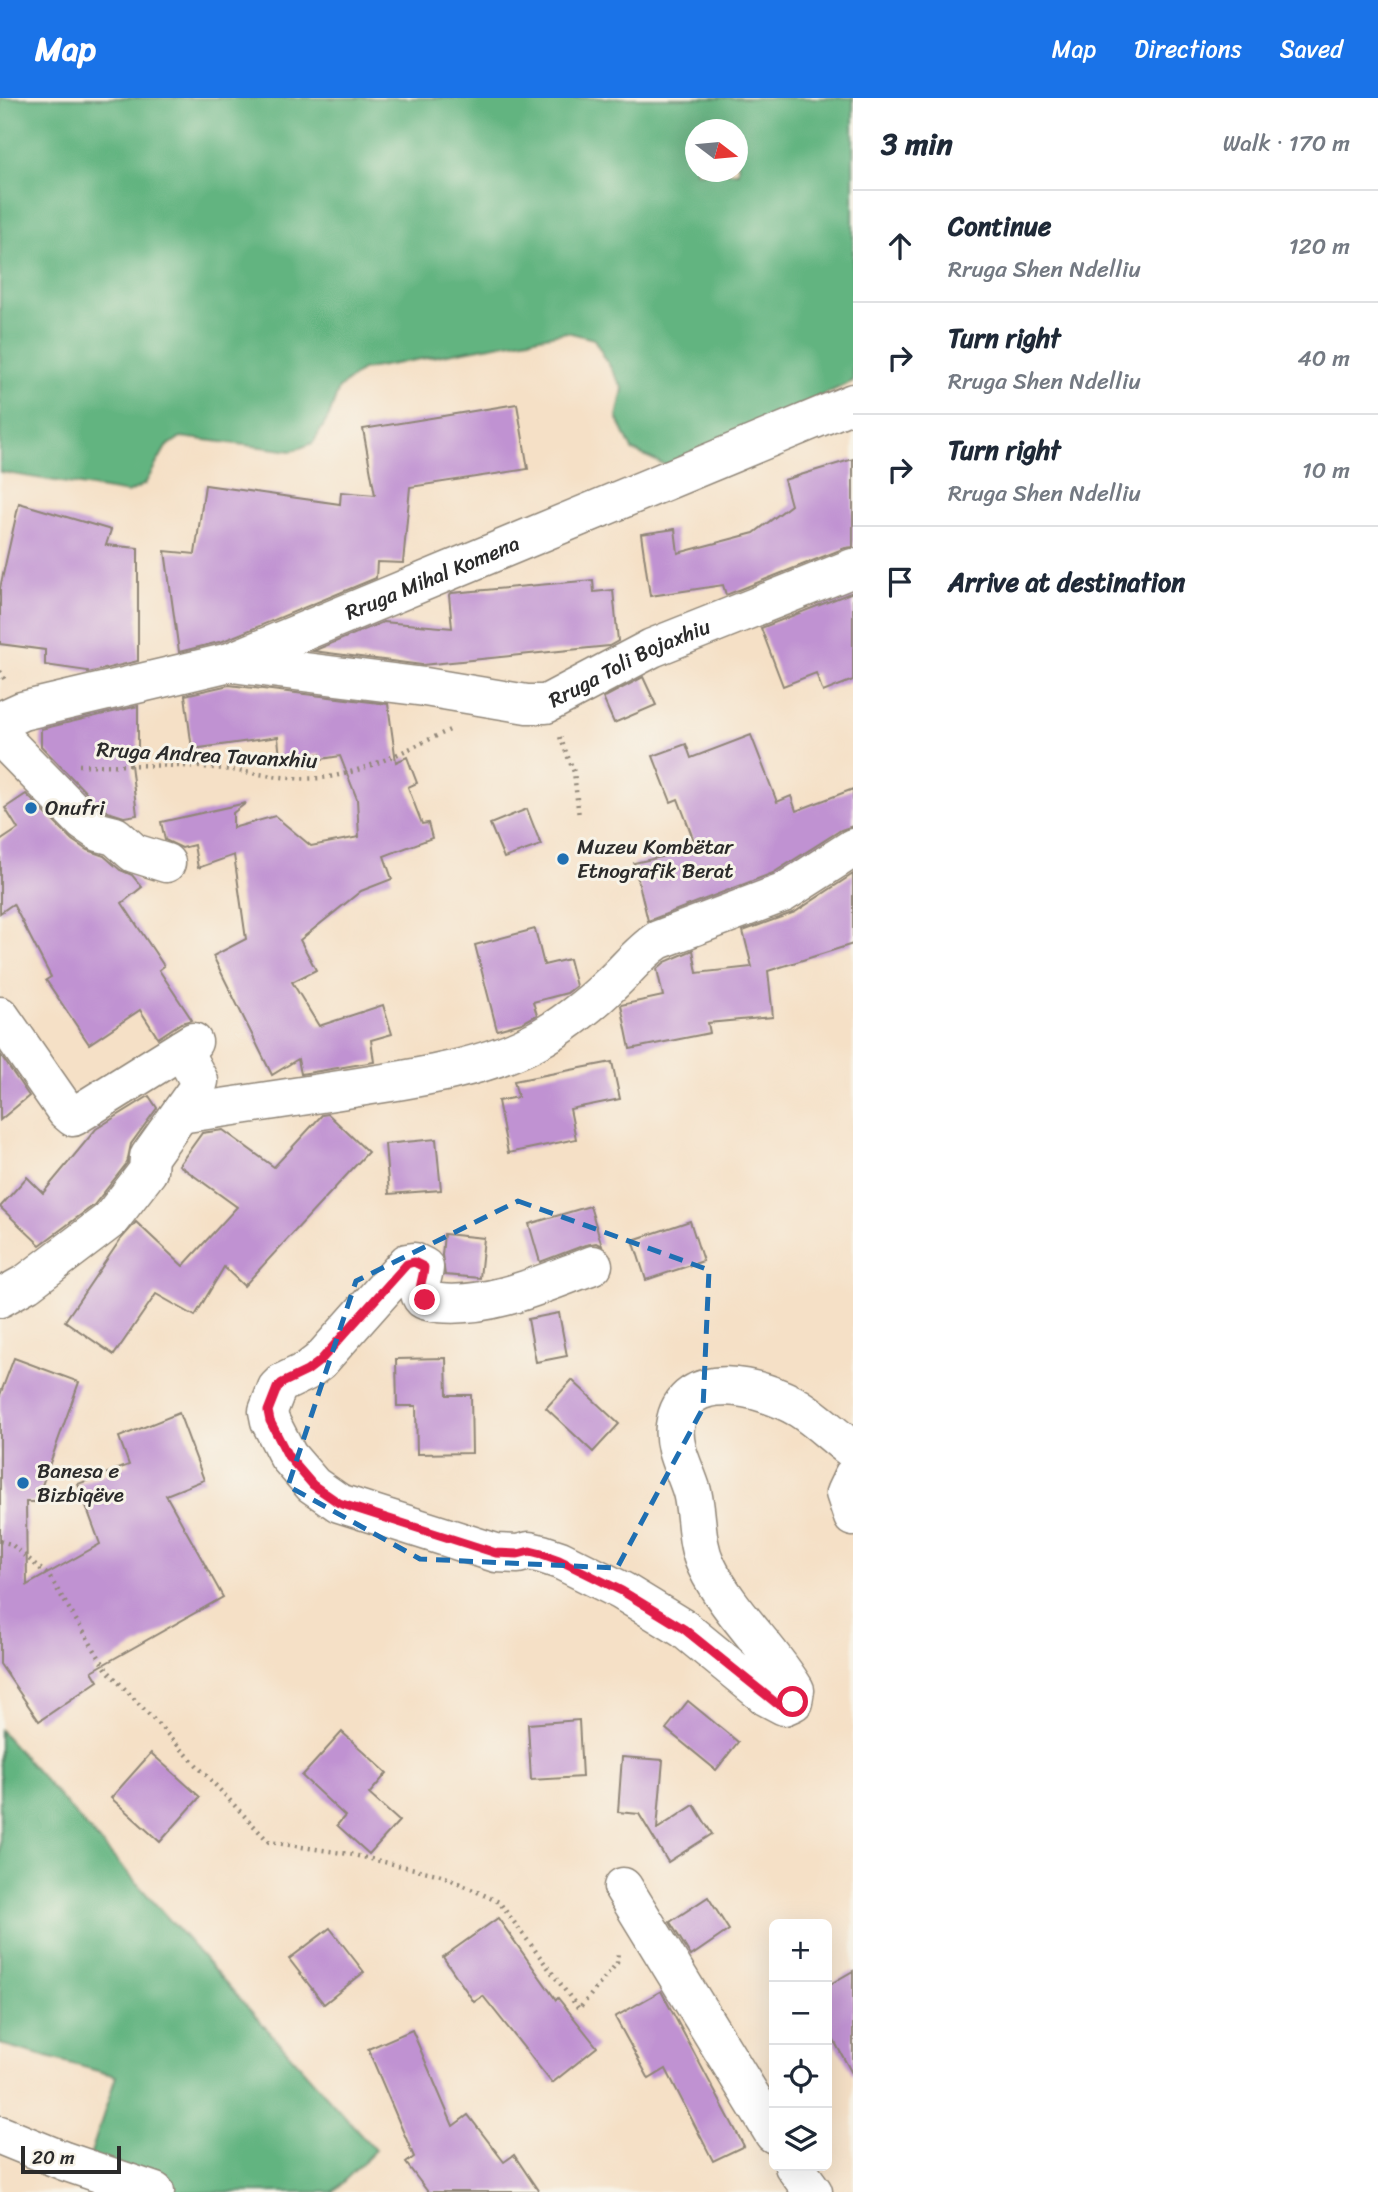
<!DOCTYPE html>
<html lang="en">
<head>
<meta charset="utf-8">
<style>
  :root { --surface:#fff; --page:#f6f6f7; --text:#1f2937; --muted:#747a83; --line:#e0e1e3; --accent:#1a73e8 }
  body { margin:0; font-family:Sriracha,sans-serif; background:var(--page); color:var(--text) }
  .controls { position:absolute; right:21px; bottom:21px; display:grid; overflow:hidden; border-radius:10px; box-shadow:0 7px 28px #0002 }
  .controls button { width:63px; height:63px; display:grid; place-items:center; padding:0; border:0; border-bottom:2px solid var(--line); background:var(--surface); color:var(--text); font:35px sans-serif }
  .compass { position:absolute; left:685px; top:21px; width:63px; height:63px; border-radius:50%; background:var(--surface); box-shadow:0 7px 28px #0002; rotate:106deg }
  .scale { position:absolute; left:21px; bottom:18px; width:100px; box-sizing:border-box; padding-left:7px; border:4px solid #2b2b2b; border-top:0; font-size:19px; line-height:24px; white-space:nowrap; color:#2b2b2b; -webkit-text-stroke:5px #f7f3e8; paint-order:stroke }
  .stop { position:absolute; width:21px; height:21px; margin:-16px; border:5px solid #e11d48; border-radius:50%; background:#fff }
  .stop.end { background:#e11d48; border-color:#fff; box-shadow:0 2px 7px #0008 }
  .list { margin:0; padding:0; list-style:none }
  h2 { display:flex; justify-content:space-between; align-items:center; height:91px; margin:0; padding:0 28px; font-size:30px }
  h2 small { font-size:23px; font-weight:400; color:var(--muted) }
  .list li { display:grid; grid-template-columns:46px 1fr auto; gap:21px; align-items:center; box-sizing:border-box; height:112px; padding:0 28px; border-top:2px solid var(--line) }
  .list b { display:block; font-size:26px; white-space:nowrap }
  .list p { margin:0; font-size:23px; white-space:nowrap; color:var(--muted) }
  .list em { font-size:23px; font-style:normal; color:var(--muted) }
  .icon { flex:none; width:38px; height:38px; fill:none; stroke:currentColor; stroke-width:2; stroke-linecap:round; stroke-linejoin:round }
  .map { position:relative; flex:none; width:853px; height:2094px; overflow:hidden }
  header { display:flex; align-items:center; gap:42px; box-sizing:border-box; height:98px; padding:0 35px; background:var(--accent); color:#fff }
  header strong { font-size:33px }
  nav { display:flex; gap:38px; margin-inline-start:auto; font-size:24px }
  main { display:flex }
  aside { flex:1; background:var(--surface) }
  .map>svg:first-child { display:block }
</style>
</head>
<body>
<header>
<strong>Map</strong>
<nav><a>Map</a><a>Directions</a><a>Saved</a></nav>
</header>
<main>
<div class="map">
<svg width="853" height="2094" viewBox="0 0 853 2094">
  <rect width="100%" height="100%" fill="#f7f3e8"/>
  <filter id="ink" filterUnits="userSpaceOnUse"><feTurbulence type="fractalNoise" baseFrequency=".0143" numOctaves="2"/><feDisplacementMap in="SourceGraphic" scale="14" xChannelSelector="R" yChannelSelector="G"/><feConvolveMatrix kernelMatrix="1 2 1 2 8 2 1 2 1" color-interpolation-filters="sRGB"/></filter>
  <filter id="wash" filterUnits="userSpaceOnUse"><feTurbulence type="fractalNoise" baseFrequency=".00686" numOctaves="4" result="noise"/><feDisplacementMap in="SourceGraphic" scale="28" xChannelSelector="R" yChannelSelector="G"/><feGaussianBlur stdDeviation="1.57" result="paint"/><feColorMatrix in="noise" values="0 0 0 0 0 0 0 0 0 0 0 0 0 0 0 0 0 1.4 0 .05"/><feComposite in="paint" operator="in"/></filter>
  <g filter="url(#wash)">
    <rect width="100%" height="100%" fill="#f5e0c6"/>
    <g fill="#62b480" stroke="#467056" stroke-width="2" fill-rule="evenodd">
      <path d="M 0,0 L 853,0 L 853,283 L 718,346 L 665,367 L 632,352 L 617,319 L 623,291 L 594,241 L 567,234 L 362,272 L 339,290 L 329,318 L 313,345 L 292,353 L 181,339 L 166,349 L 145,386 L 128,395 L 0,374 ZM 696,32 L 738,32 L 738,74 L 696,74 Z"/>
      <path d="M 0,1632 L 375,2052 L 333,2094 L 165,2094 L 88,2064 L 116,1978 L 0,1946 Z"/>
    </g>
    <g id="blocks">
      <g fill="#c092d2">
        <path d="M 517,306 L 528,371 L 410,389 L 403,465 L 377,464 L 376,480 L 223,543 L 179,554 L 165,453 L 195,456 L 205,387 L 340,406 L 341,394 L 375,397 L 363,331 Z"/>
        <path d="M 853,361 L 853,449 L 845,450 L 726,497 L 723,487 L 650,498 L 641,436 L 675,431 L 678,455 L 754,435 L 791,407 L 784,382 Z"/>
        <path d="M 19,405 L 111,432 L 106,447 L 138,450 L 138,563 L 88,575 L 88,573 L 45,567 L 45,552 L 0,546 L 0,490 Z"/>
        <path d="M 593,482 L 594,494 L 613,492 L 618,543 L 609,548 L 422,567 L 313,553 L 383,524 L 452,530 L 449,497 L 452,495 Z"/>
        <path d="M 853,494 L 853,582 L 823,594 L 816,575 L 783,588 L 761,530 Z"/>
        <path d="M 643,579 L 656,607 L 614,625 L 603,600 Z"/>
        <path d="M 229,587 L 388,606 L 396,664 L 407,659 L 417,685 L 408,689 L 422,726 L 428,725 L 432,740 L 384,758 L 392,781 L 361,793 L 300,842 L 316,872 L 292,884 L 319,928 L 383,907 L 392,936 L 371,942 L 374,964 L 301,976 L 298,961 L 272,977 L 213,858 L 246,841 L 234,757 L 198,770 L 194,747 L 182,750 L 165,742 L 161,724 L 246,705 L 233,715 L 233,730 L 275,718 L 311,748 L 359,739 L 357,701 L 340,658 L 321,661 L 320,656 L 280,661 L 278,639 L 192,651 L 185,597 Z"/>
        <path d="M 138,608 L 138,658 L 130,658 L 137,717 L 124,719 L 108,714 L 98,707 L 41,648 L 41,631 Z"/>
        <path d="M 751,637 L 777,704 L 791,698 L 796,713 L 853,691 L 853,728 L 841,732 L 773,775 L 648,823 L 634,765 L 697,751 L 678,701 L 671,704 L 653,658 L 686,646 L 691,660 Z"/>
        <path d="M 26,696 L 72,742 L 87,752 L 104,758 L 120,772 L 132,777 L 142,789 L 122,805 L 164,868 L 159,872 L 192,922 L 181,925 L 158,940 L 140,912 L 89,946 L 46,882 L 51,879 L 13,806 L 0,815 L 0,743 L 18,731 L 5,710 Z"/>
        <path d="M 527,711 L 541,747 L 504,760 L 490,726 Z"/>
        <path d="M 853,776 L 853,846 L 768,873 L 773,919 L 708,925 L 710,935 L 630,951 L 621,907 L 663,898 L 657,871 L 665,864 L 693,852 L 697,875 L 752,869 L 743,833 L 795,814 Z"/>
        <path d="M 535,831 L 544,867 L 569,861 L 576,888 L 567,895 L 533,904 L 537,917 L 522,925 L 497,932 L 475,847 Z"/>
        <path d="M 0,956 L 29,998 L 0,1022 Z"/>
        <path d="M 612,964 L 620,1001 L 570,1011 L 576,1041 L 508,1055 L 498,1003 L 518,999 L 514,983 Z"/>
        <path d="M 149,998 L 157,1010 L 131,1046 L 127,1065 L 94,1107 L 40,1147 L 0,1109 L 27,1079 L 43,1095 L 96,1031 Z"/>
        <path d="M 328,1016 L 368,1054 L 244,1188 L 224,1169 L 195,1218 L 156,1196 L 114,1257 L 65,1223 L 120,1142 L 136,1124 L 183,1168 L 237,1109 L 179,1067 L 202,1035 L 223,1032 L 274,1069 L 322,1017 Z"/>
        <path d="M 436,1041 L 441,1092 L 389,1096 L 385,1046 Z"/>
        <path d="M 590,1108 L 602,1148 L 596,1145 L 585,1147 L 540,1164 L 529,1126 Z"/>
        <path d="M 690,1123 L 703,1163 L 646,1182 L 633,1142 Z"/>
        <path d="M 444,1136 L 484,1140 L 480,1180 L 445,1177 L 442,1157 Z"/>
        <path d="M 559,1215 L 567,1258 L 536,1264 L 528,1221 Z"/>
        <path d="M 14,1260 L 79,1284 L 36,1404 L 26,1404 L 27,1487 L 100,1446 L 78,1386 L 129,1367 L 119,1339 L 179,1315 L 204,1382 L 166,1397 L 223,1499 L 92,1573 L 98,1583 L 39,1623 L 0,1566 L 0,1297 Z"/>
        <path d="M 446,1260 L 447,1297 L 471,1297 L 472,1355 L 417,1356 L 416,1308 L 397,1308 L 396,1261 Z"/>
        <path d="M 572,1282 L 619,1326 L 593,1354 L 546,1310 Z"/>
        <path d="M 688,1603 L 738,1644 L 716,1672 L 666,1631 Z"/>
        <path d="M 579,1622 L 582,1679 L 531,1682 L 528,1626 Z"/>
        <path d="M 342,1634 L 387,1675 L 369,1696 L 399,1723 L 369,1756 L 337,1727 L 345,1718 L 302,1678 Z"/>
        <path d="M 151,1655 L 200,1699 L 160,1744 L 111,1700 Z"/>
        <path d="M 622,1659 L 663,1662 L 657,1731 L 694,1707 L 712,1736 L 668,1764 L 639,1716 L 618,1714 Z"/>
        <path d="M 708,1799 L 729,1832 L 691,1858 L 670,1824 Z"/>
        <path d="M 498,1820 L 556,1902 L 558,1900 L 597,1949 L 552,1985 L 483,1898 L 474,1904 L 443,1859 Z"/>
        <path d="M 330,1830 L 364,1874 L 324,1906 L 289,1861 Z"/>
        <path d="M 853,1873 L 853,1977 L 827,1930 L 827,1888 Z"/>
        <path d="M 661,1893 L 744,2048 L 713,2063 L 666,1971 L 649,1981 L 615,1919 Z"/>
        <path d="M 412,1932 L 453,2028 L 468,2017 L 504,2064 L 514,2057 L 539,2094 L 428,2094 L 406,2065 L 414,2059 L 368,1951 Z"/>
      </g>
    </g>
  </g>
  <g filter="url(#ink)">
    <use href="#blocks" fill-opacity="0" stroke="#908678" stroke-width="2"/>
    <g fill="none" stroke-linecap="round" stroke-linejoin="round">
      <defs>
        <g id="minor">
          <path id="s1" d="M 232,565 L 425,589 L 527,606 L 546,606 L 652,550 L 853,470"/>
          <path id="s2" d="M 0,623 L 22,613 L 230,564 L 853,305"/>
          <path d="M 0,638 L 84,724 L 99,734 L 115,738 L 134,755 L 166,765"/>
          <path d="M 0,918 L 66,1013 L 73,1019 L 193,944"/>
          <path d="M 180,1016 C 242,1007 303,998 365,988 C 418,980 487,969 535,943 C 559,931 592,905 611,886 C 627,871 640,854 658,842 L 783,795 L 853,750"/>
          <path d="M 593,1167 C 544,1185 492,1210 439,1205 C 434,1204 427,1204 423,1201 C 415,1193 424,1179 424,1169 L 414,1164 L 407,1165 L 320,1263 L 307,1273 L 282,1285 L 277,1290 L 268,1313 L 270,1323 L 288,1358 L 313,1387 L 339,1405 L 496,1455 L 518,1456 L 529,1453 L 542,1456 L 560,1462 L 622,1493 L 684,1531 L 767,1599 L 784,1608 L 793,1604 L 795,1592 C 769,1548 728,1514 706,1467 C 695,1444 698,1418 692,1394 C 686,1373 672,1351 675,1328 C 683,1267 763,1289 799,1310 C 818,1322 835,1339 853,1352"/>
          <path d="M 0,1200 L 27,1185 L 110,1122 L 148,1073 L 149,1059 L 196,993 L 199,983 L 182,951"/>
          <path d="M 853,1378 L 845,1395 L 853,1419"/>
          <path d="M 623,1789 L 774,2036"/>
          <path d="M 0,2037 L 64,2063 L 155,2094"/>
          <path d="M 794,2068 L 813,2094"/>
        </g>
      </defs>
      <use href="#minor" stroke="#908678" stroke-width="41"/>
      <g stroke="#908678" stroke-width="4.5" stroke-dasharray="2 5" stroke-linecap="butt">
        <path d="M 0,573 L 5,582"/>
        <path d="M 560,639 L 574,674 L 579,719"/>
        <path d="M 79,667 C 124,668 169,666 214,670 C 250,673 284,683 321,680 C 366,675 411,649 452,631"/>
        <path d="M 0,1443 L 11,1446 L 49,1478 L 107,1572 L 269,1744 L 349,1756 L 441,1777 L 499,1804 L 579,1911 L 617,1865 L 618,1853"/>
      </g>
      <use href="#minor" stroke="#fff" stroke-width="38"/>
    </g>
  </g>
  <g fill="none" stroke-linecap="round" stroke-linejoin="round" filter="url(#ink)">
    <path stroke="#e11d48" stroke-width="9" d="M 425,1202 C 415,1193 424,1181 424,1169 L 414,1164 L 407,1166 L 320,1263 L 307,1273 L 282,1285 L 277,1290 L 268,1313 L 270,1323 L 288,1358 L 313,1387 L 339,1405 L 496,1455 L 518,1456 L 530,1453 L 542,1456 L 559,1462 L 622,1493 L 684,1531 L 776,1605 L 784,1608 L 793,1604"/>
  </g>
  <path fill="none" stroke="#1f6fb2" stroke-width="5" stroke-dasharray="14 9" stroke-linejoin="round" d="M 518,1103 L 709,1172 L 703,1310 L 617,1470 L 420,1461 L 288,1388 L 356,1183 Z"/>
  <g fill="#1f6fb2" stroke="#f7f3e8" stroke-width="2.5">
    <circle cx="31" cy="710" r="7"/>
    <circle cx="563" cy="761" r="7"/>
    <circle cx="23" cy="1385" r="7"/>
  </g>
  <g text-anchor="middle" stroke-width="6" stroke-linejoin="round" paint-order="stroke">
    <g font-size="21" fill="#2b2b2b" stroke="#f7f3e8">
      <text dy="7" stroke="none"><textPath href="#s2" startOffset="457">Rruga Mihal Komena</textPath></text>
      <text dy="7" stroke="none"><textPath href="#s1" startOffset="410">Rruga Toli Bojaxhiu</textPath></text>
      <text transform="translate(207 657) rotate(3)" y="7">Rruga Andrea Tavanxhiu</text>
    </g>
    <g font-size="21" fill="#2b2b2b" stroke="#f7f3e8" text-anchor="start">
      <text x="45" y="717">Onufri</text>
      <text x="577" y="756">Muzeu Kombëtar<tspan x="577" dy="24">Etnografik Berat</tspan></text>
      <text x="37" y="1380">Banesa e<tspan x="37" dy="24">Bizbiqëve</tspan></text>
    </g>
  </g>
</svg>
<div class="controls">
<button>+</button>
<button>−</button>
<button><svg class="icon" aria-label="locate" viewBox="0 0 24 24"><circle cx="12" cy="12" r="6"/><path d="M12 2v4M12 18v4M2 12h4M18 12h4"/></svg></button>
<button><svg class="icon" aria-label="layers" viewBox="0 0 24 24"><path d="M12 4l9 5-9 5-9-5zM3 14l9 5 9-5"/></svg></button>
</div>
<svg class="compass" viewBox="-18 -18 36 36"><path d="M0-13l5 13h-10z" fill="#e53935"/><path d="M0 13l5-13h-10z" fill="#747a83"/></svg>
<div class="scale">20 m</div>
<div class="stop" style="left:793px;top:1604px"></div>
<div class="stop end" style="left:425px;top:1202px"></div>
</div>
<aside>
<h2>3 min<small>Walk · 170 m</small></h2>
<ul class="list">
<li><svg class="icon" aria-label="ahead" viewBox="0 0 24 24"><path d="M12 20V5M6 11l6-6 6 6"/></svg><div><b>Continue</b><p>Rruga Shen Ndelliu</p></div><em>120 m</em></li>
<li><svg class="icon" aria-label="right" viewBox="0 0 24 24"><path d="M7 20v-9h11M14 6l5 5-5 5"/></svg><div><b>Turn right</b><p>Rruga Shen Ndelliu</p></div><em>40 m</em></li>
<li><svg class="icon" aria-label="right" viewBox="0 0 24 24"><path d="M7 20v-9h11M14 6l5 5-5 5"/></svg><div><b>Turn right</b><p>Rruga Shen Ndelliu</p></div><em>10 m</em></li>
<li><svg class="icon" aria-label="arrive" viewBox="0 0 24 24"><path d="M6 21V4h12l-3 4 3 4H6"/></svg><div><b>Arrive at destination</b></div></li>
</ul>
</aside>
</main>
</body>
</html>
